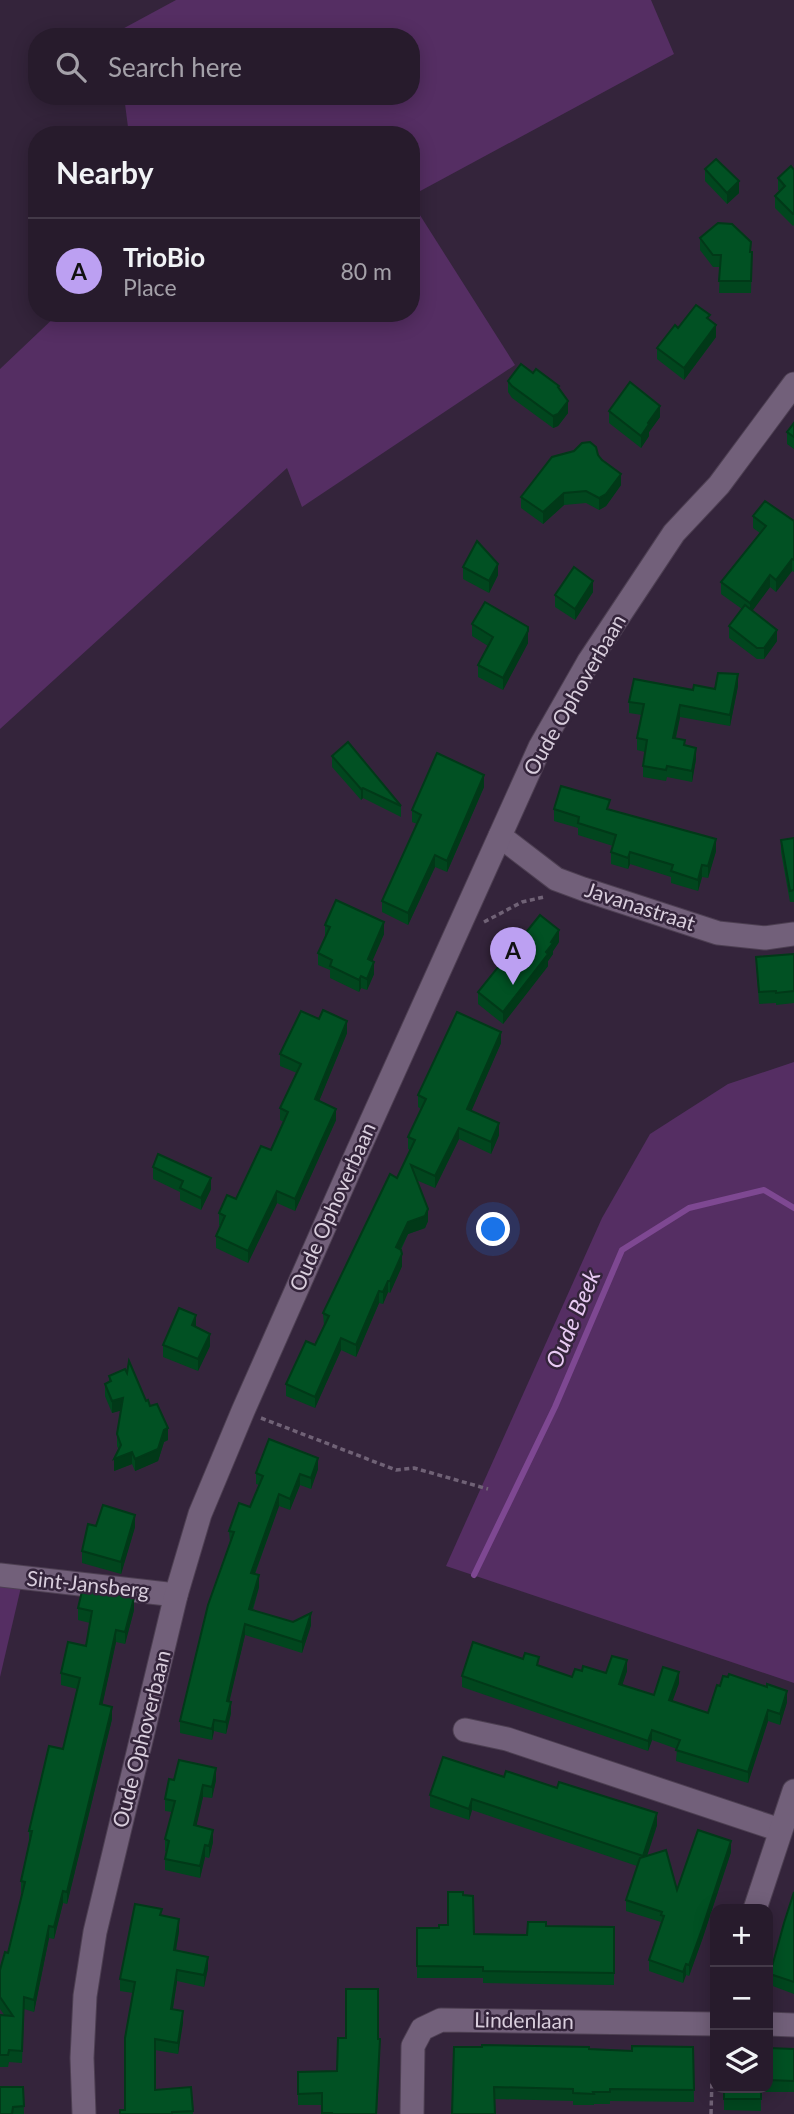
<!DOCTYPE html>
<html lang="en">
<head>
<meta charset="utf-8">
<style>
  :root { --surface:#271b2c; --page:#332838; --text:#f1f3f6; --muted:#a4a1a9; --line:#433948; --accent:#bca0f2 }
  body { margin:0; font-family:Lato,sans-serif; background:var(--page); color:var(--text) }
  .controls { position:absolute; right:21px; bottom:21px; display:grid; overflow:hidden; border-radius:14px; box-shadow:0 4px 18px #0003 }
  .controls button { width:63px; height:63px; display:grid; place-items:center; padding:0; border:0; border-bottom:2px solid var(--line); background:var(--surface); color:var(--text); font:35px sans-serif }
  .you { position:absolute; left:494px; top:1230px; width:24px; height:24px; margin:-18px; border:5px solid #fff; border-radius:50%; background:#1a73e8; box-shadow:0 0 0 10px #1a73e833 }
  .badge { display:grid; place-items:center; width:46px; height:46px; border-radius:50%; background:var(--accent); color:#111; font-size:23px; font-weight:700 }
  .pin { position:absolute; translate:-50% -58px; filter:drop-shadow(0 2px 4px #0008) }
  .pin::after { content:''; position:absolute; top:37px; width:24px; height:21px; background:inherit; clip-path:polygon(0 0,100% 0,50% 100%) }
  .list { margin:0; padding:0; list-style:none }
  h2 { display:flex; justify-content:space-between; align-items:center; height:91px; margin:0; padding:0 28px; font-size:30px }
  h2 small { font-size:23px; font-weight:400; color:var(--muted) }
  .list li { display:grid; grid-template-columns:46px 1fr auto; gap:21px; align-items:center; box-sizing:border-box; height:105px; padding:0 28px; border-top:2px solid var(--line) }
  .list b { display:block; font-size:26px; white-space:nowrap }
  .list p { margin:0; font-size:23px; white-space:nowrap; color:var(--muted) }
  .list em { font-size:23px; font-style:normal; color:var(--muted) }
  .icon { flex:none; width:38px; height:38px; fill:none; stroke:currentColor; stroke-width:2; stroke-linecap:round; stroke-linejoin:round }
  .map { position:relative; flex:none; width:794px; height:2114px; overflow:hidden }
  .search { position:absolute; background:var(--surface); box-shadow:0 4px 18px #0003; left:28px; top:28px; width:392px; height:77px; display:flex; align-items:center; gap:18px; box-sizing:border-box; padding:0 24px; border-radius:28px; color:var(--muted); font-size:26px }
  .panel { position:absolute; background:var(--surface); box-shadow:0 4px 18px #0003; left:28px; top:126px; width:392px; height:196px; border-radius:28px }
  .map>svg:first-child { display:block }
</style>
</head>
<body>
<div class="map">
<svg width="794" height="2114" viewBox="0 0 794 2114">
  <rect width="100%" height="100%" fill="#34243b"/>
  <g fill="#552e63">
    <path d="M 176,0 L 651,0 L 674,54 L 411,196 L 411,135 L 129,135 L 124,96 L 411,96 L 411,37 L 116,37 L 115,33 Z"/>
    <path d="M 411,201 L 515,365 L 302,507 L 287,468 L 0,729 L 0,369 L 59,313 L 411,313 Z"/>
    <path d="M 794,1062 L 794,1683 L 446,1566 L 602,1218 L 650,1134 L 728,1084 Z"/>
    <path d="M 0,1584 L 21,1587 L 0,1677 Z"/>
  </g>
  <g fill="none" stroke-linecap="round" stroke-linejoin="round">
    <path stroke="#7e4892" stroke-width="6" d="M 474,1575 L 555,1407 L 622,1250 L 689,1208 L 764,1190 L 794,1208"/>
    <defs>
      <g id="minor">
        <path d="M 500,836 L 556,879 L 583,889 L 718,933 L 765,938 L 794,934"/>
        <path d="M 0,1575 L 176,1595"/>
        <path d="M 465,1730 L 507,1739 L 780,1830"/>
        <path d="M 755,1909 L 794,1791"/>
        <path d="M 768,2024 L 794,2025"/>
        <path d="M 84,2114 L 82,2058 L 85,1996 L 95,1932 L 176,1595 L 200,1514 L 243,1411 L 357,1153 L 540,747 L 589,661 L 674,533 L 719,485 L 794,384"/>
        <path d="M 412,2114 L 413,2046 L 422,2029 L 441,2020 L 715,2024"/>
      </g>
    </defs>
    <use href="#minor" stroke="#4d3f52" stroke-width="25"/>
    <g stroke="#706276" stroke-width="3.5" stroke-dasharray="5 3.5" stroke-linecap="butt">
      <path d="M 484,922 L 522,902 L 544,897"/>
      <path d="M 261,1418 L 396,1470 L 414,1468 L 488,1489"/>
      <path d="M 711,2114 L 713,2043"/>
    </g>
    <use href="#minor" stroke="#72607a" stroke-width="23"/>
  </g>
  <g fill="#01461e">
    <path d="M 705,169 L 739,193 L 727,204 L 705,181 Z"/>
    <path d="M 794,170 L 794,225 L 793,226 L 775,208 L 775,196 L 780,191 L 778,190 L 778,178 Z"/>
    <path d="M 700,238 L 752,252 L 751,293 L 719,293 L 720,267 L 713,267 L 700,250 Z"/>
    <path d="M 710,320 L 716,337 L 684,380 L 657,359 L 657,348 L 678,328 Z"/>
    <path d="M 508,381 L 559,389 L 568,413 L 558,426 L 553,428 L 512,398 L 508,392 Z"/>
    <path d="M 609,411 L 660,417 L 649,432 L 649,436 L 641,448 L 609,423 Z"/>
    <path d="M 794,423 L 794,449 L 787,444 L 787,432 Z"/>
    <path d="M 598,455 L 621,485 L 606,506 L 599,510 L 586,503 L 564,505 L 543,524 L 521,508 L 521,497 Z"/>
    <path d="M 753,516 L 794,521 L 794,572 L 792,571 L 776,592 L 770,587 L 752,611 L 777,641 L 764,659 L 757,659 L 729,638 L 729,626 L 742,609 L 721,594 L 721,582 L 760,533 L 753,528 Z"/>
    <path d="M 463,567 L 498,575 L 489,593 L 463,579 Z"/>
    <path d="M 593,592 L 575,620 L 555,607 L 555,595 Z"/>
    <path d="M 472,624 L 528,643 L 503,690 L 478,677 L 478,665 L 488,646 L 472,636 Z"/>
    <path d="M 738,686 L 730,726 L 680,717 L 676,738 L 685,745 L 696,759 L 692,782 L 667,777 L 666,781 L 643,777 L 643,766 L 645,752 L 637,750 L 637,738 L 642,715 L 629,713 L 629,702 L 693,690 L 715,689 Z"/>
    <path d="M 332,756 L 401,806 L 401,817 L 363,798 L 361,800 L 332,767 Z"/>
    <path d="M 484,787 L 447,872 L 435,867 L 408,925 L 382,912 L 382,901 L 417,824 L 412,822 L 412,810 Z"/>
    <path d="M 554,809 L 610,809 L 716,851 L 708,878 L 702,877 L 698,891 L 671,883 L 671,877 L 630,864 L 628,869 L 611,864 L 611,852 L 613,846 L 578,835 L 578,828 L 554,821 Z"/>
    <path d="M 794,838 L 794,902 L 790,902 L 781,852 L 781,840 Z"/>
    <path d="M 325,925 L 384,934 L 372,961 L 374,974 L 367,990 L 361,988 L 359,992 L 330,978 L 330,970 L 318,965 L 318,953 L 325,937 Z"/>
    <path d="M 559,942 L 553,951 L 553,954 L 548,961 L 548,966 L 503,1024 L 478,1004 L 478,992 Z"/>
    <path d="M 794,954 L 794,1003 L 776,1005 L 776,1003 L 759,1004 L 756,957 Z"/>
    <path d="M 347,1033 L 319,1101 L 336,1120 L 295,1211 L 277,1203 L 248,1263 L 216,1248 L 216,1236 L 221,1226 L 219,1225 L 219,1213 L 236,1199 L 271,1150 L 284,1122 L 280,1120 L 280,1108 L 297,1073 L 280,1066 L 280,1054 Z"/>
    <path d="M 501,1043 L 471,1111 L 499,1135 L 491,1154 L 459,1139 L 435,1188 L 416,1180 L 428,1221 L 425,1228 L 408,1234 L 401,1250 L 402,1266 L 390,1293 L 388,1292 L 383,1304 L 379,1303 L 356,1357 L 341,1350 L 315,1408 L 286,1396 L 286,1384 L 315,1345 L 324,1325 L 323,1313 L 397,1178 L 410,1150 L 408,1149 L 408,1137 L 421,1109 L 418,1107 L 418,1095 Z"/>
    <path d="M 153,1167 L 211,1189 L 201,1210 L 180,1200 L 180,1192 L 153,1179 Z"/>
    <path d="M 196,1327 L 210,1346 L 198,1371 L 163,1357 L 163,1345 Z"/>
    <path d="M 109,1376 L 146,1401 L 168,1440 L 164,1442 L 158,1461 L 135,1471 L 132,1464 L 114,1471 L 119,1450 L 117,1446 L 117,1434 L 121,1410 L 112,1413 L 105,1396 L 105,1384 L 109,1382 Z"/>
    <path d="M 318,1469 L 311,1489 L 300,1485 L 290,1510 L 279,1506 L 255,1574 L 259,1587 L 253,1610 L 293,1622 L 311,1625 L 302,1653 L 245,1635 L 229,1701 L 231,1713 L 226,1734 L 214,1731 L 212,1740 L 180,1733 L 180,1721 L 230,1542 L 229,1531 L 250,1507 L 259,1485 L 256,1484 L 256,1473 Z"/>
    <path d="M 96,1526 L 135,1527 L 121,1574 L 82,1563 L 82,1551 Z"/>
    <path d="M 78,1608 L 134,1610 L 125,1644 L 116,1642 L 102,1705 L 112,1719 L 67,1904 L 63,1903 L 54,1939 L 49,1938 L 34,2012 L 24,2009 L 22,2063 L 9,2062 L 8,2067 L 0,2067 L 0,2015 L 5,2016 L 0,2009 L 0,1970 L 8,1953 L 22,1893 L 21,1892 L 21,1881 L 29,1842 L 29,1831 L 63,1749 L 77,1689 L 61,1685 L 61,1673 L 86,1646 L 90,1623 L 78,1620 Z"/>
    <path d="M 539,1666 L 572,1677 L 582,1671 L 606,1673 L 627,1671 L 622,1685 L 654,1695 L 679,1683 L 672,1701 L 708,1713 L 787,1702 L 780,1725 L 768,1721 L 748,1783 L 676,1761 L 677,1749 L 652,1740 L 648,1751 L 462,1687 L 462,1676 Z"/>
    <path d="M 443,1757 L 657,1825 L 647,1856 L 677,1890 L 731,1852 L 702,1940 L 689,1976 L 686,1975 L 683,1983 L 649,1971 L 649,1960 L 661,1922 L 626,1911 L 626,1900 L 637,1866 L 472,1810 L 469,1820 L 430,1807 L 430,1795 Z"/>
    <path d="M 174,1780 L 216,1780 L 212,1798 L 203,1797 L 196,1826 L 213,1842 L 209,1858 L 205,1857 L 200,1878 L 165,1870 L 165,1859 L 167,1852 L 165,1851 L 165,1839 L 172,1812 L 165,1811 L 165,1799 Z"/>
    <path d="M 794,1892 L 794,1994 L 770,1985 L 770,1974 Z"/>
    <path d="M 463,1895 L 474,1934 L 527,1935 L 546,1926 L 614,1927 L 614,1985 L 483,1983 L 483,1978 L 417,1978 L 417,1928 L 439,1928 L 448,1925 Z"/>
    <path d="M 162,1915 L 179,1931 L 176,1950 L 208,1968 L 204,1987 L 177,1981 L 173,2009 L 183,2022 L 178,2054 L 155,2050 L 155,2090 L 191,2087 L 193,2114 L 120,2114 L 125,2110 L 133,1993 L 120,1991 L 120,1979 Z"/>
    <path d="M 378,2039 L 380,2051 L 377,2114 L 322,2114 L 322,2105 L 298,2105 L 298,2072 L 337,2071 Z"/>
    <path d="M 454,2047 L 632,2051 L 693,2047 L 694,2102 L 610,2101 L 610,2104 L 594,2104 L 594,2105 L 573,2105 L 573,2101 L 494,2099 Z"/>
    <path d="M 768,2048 L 794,2049 L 794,2092 L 761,2092 L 761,2111 L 724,2110 L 724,2088 L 768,2088 Z"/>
    <path d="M 23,2087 L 24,2114 L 0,2114 Z"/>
  </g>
  <g fill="#013918">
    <path d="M 739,181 L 739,193 L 727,204 L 727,193 Z"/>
    <path d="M 716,325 L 716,337 L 684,380 L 684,368 Z"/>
    <path d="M 568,401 L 568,413 L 558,426 L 553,428 L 553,416 Z"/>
    <path d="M 660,406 L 660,417 L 649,432 L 649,436 L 641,448 L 641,436 L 648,423 Z"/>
    <path d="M 621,474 L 621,485 L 606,506 L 599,510 L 599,498 Z"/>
    <path d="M 564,493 L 564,505 L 543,524 L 543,512 Z"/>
    <path d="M 792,559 L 792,571 L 776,592 L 776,580 Z"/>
    <path d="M 498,564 L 498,575 L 489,593 L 489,581 Z"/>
    <path d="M 770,575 L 770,587 L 750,614 L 750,603 Z"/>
    <path d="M 593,581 L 593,592 L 575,620 L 575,609 Z"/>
    <path d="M 777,630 L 777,641 L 764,659 L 764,648 Z"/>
    <path d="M 528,631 L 528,643 L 503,690 L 503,678 Z"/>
    <path d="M 738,674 L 738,686 L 730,726 L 730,715 Z"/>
    <path d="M 680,705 L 680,717 L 673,749 L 673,738 Z"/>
    <path d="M 696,748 L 696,759 L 692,782 L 692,771 Z"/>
    <path d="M 484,775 L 484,787 L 447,872 L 447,861 Z"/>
    <path d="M 363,788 L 363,798 L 361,800 L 361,789 Z"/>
    <path d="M 716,839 L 716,851 L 708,878 L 708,866 Z"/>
    <path d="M 630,852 L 630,864 L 628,869 L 628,858 Z"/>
    <path d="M 435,855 L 435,867 L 408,925 L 408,913 Z"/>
    <path d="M 702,865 L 702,877 L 698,891 L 698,880 Z"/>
    <path d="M 384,922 L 384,934 L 368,971 L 368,959 Z"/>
    <path d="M 559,930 L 559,942 L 553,951 L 553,954 L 548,961 L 548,966 L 503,1024 L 503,1012 L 546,952 L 551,942 Z"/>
    <path d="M 374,962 L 374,974 L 367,990 L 367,979 Z"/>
    <path d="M 361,976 L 361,988 L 359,992 L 359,980 Z"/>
    <path d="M 347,1021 L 347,1033 L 315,1111 L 315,1099 Z"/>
    <path d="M 501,1032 L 501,1043 L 467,1121 L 467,1109 Z"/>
    <path d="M 336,1109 L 336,1120 L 295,1211 L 295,1199 Z"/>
    <path d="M 499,1123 L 499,1135 L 491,1154 L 491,1142 Z"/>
    <path d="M 459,1128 L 459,1139 L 435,1188 L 435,1176 Z"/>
    <path d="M 211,1178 L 211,1189 L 201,1210 L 201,1198 Z"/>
    <path d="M 277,1191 L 277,1203 L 248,1263 L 248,1251 Z"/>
    <path d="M 428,1209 L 428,1221 L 425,1228 L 408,1234 L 396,1258 L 396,1247 L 408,1222 Z"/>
    <path d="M 402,1254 L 402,1266 L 390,1293 L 390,1281 Z"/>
    <path d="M 388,1281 L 388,1292 L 383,1304 L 383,1292 Z"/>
    <path d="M 379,1291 L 379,1303 L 356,1357 L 356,1345 Z"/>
    <path d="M 196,1315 L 196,1327 L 192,1325 Z"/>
    <path d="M 210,1334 L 210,1346 L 198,1371 L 198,1359 Z"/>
    <path d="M 341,1338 L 341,1350 L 315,1408 L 315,1397 Z"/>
    <path d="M 123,1398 L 123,1410 L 112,1413 L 112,1401 Z"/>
    <path d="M 168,1428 L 168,1440 L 164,1442 L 158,1461 L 135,1471 L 135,1459 L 164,1430 Z"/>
    <path d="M 132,1452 L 132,1464 L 114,1471 L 114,1459 Z"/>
    <path d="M 318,1458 L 318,1469 L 311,1489 L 311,1478 Z"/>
    <path d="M 300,1474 L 300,1485 L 290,1510 L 290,1499 Z"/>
    <path d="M 279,1494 L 279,1506 L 251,1584 L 251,1573 Z"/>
    <path d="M 135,1515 L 135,1527 L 121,1574 L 121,1562 Z"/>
    <path d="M 259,1575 L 259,1587 L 249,1620 L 249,1609 Z"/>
    <path d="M 134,1598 L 134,1610 L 125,1644 L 125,1632 Z"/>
    <path d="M 311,1613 L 311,1625 L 302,1653 L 302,1642 Z"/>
    <path d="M 245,1624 L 245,1635 L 227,1712 L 227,1701 Z"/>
    <path d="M 116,1630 L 116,1642 L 100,1716 L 100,1704 Z"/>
    <path d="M 627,1660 L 627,1671 L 619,1695 L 619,1684 Z"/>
    <path d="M 679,1672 L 679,1683 L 669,1711 L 669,1700 Z"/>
    <path d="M 787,1691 L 787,1702 L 780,1725 L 780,1714 Z"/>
    <path d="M 231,1702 L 231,1713 L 226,1734 L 226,1722 Z"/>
    <path d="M 112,1707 L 112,1719 L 67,1904 L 67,1892 Z"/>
    <path d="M 768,1710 L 768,1721 L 748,1783 L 748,1772 Z"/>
    <path d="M 214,1720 L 214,1731 L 212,1740 L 212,1729 Z"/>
    <path d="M 652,1730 L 652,1740 L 648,1751 L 648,1741 Z"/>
    <path d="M 216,1768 L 216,1780 L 212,1798 L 212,1787 Z"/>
    <path d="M 203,1785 L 203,1797 L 194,1837 L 194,1825 Z"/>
    <path d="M 472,1799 L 472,1810 L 469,1820 L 469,1809 Z"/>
    <path d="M 657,1813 L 657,1825 L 643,1868 L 643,1856 Z"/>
    <path d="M 213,1830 L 213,1842 L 209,1858 L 209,1846 Z"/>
    <path d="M 731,1841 L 731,1852 L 702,1940 L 689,1976 L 689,1965 Z"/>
    <path d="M 205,1845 L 205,1857 L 200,1878 L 200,1866 Z"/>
    <path d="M 63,1891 L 63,1903 L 54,1939 L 54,1927 Z"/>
    <path d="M 179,1919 L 179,1931 L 174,1961 L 174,1950 Z"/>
    <path d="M 49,1926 L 49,1938 L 34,2012 L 34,2000 Z"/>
    <path d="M 208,1957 L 208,1968 L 204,1987 L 204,1975 Z"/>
    <path d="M 686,1964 L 686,1975 L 683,1983 L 683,1972 Z"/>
    <path d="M 177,1970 L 177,1981 L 171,2020 L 171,2009 Z"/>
    <path d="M 183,2011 L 183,2022 L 178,2054 L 178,2043 Z"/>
  </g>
  <g fill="#015123" stroke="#013918" stroke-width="2">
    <path d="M 716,159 L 739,181 L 727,193 L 705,169 Z"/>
    <path d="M 791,166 L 794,170 L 794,214 L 793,214 L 775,196 L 785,186 L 778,178 Z"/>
    <path d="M 718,223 L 732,224 L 751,242 L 750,252 L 752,252 L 751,281 L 719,281 L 721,255 L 713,255 L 700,238 Z"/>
    <path d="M 696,305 L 710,315 L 707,318 L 716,325 L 684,368 L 657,348 L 675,325 L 678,328 Z"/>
    <path d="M 521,364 L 533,373 L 536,369 L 559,386 L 558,387 L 568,401 L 558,414 L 553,416 L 512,386 L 508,381 Z"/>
    <path d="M 630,382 L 660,406 L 648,423 L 649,424 L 641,436 L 609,411 Z"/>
    <path d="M 794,423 L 794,437 L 787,432 Z"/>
    <path d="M 590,442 L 596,447 L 598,455 L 602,460 L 621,474 L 606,494 L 599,498 L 586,491 L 564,493 L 543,512 L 521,497 L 552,457 L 574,451 L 582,443 Z"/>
    <path d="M 765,501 L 794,521 L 794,560 L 792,559 L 776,580 L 770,575 L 750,603 L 721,582 L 766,526 L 753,516 Z"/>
    <path d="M 477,541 L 498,564 L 489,581 L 463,567 Z"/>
    <path d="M 574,567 L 593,581 L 575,609 L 555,595 Z"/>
    <path d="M 485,602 L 528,627 L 528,631 L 503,678 L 478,665 L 493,637 L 472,624 Z"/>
    <path d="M 745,605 L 777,630 L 764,648 L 757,648 L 729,626 Z"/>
    <path d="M 718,673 L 738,674 L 730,715 L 680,705 L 673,738 L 685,740 L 684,745 L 696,748 L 692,771 L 667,766 L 666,770 L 643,766 L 647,740 L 637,738 L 644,704 L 629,702 L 634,679 L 693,690 L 694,685 L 715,689 Z"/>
    <path d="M 348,742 L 401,806 L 363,788 L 361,789 L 332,756 Z"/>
    <path d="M 437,753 L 484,775 L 447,861 L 435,855 L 408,913 L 382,901 L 421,815 L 412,810 Z"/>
    <path d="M 561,786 L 610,800 L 607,809 L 716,839 L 708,866 L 702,865 L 698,880 L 671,871 L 673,865 L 630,852 L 628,858 L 611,852 L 616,835 L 578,823 L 579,817 L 554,809 Z"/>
    <path d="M 794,838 L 794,890 L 790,891 L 781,840 Z"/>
    <path d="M 336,900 L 384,922 L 368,959 L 374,962 L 367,979 L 361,976 L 359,980 L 330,966 L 332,960 L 318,953 L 330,927 L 325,925 Z"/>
    <path d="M 540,915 L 559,930 L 551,942 L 553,943 L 546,952 L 548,954 L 503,1012 L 478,992 Z"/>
    <path d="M 794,954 L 794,991 L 776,993 L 776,991 L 759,992 L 756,957 Z"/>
    <path d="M 323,1010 L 347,1021 L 315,1099 L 336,1109 L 295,1199 L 277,1191 L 248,1251 L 216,1236 L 225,1216 L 219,1213 L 227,1195 L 236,1199 L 261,1146 L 271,1150 L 288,1112 L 280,1108 L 301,1064 L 280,1054 L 301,1011 L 319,1019 Z"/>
    <path d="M 457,1012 L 501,1032 L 467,1109 L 499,1123 L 491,1142 L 459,1128 L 435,1176 L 411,1165 L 428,1209 L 425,1216 L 408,1222 L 396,1247 L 401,1250 L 402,1254 L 390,1281 L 388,1281 L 383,1292 L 379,1291 L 356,1345 L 341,1338 L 315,1397 L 286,1384 L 306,1341 L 315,1345 L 329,1316 L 323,1313 L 390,1174 L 397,1178 L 415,1140 L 408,1137 L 426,1099 L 418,1095 Z"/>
    <path d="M 158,1154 L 211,1178 L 201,1198 L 180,1188 L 183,1181 L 153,1167 Z"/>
    <path d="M 179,1308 L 196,1315 L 192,1325 L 210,1334 L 198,1359 L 163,1345 Z"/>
    <path d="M 129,1361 L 146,1401 L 148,1400 L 150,1406 L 157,1404 L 168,1428 L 164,1430 L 158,1449 L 135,1459 L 132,1452 L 114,1459 L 121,1445 L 117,1434 L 123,1398 L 112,1401 L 105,1384 L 111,1381 L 109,1376 L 125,1369 L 127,1373 Z"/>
    <path d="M 269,1439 L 318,1458 L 311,1478 L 300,1474 L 290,1499 L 279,1494 L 251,1573 L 259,1575 L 249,1609 L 293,1622 L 311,1613 L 302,1642 L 245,1624 L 227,1701 L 231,1702 L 226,1722 L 214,1720 L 212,1729 L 180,1721 L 208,1605 L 234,1532 L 229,1531 L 239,1503 L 250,1507 L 263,1476 L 256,1473 Z"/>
    <path d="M 103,1505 L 135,1515 L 121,1562 L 82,1551 L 88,1524 L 96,1526 Z"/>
    <path d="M 83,1587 L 134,1598 L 125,1632 L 116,1630 L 100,1704 L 112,1707 L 67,1892 L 63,1891 L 54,1927 L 49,1926 L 34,2000 L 24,1997 L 22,2051 L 9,2050 L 8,2055 L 0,2055 L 0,2015 L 13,2016 L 0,1997 L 0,1970 L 5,1952 L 8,1953 L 25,1882 L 21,1881 L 32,1831 L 29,1831 L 49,1746 L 63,1749 L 80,1678 L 61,1673 L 68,1642 L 86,1646 L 92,1611 L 78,1608 Z"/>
    <path d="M 473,1642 L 523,1659 L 525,1653 L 539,1657 L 537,1665 L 572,1677 L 575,1669 L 582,1671 L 583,1666 L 606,1673 L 612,1656 L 627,1660 L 619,1684 L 654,1695 L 663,1667 L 679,1672 L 669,1700 L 708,1713 L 717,1685 L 720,1686 L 723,1676 L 728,1677 L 729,1674 L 767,1687 L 767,1684 L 787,1691 L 780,1714 L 768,1710 L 748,1772 L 676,1750 L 680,1740 L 652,1730 L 648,1741 L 462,1676 Z"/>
    <path d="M 443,1757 L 504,1777 L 506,1771 L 557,1788 L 559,1782 L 657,1813 L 643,1856 L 472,1799 L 469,1809 L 430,1795 Z"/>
    <path d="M 179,1760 L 216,1768 L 212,1787 L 203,1785 L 194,1825 L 213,1830 L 209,1846 L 205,1845 L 200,1866 L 165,1859 L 169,1841 L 165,1839 L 175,1801 L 165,1799 L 169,1779 L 174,1780 Z"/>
    <path d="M 698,1830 L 731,1841 L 702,1929 L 689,1965 L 686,1964 L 683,1972 L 649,1960 L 664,1916 L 661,1915 L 662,1912 L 626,1900 L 640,1858 L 666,1850 L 677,1890 Z"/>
    <path d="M 448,1892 L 463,1892 L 463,1895 L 473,1896 L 474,1934 L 527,1935 L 528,1922 L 546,1922 L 546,1926 L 614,1927 L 614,1973 L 483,1971 L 483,1967 L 417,1966 L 417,1928 L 439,1928 L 439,1925 L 448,1925 Z"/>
    <path d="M 794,1892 L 794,1982 L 770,1974 L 784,1923 Z"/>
    <path d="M 135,1904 L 162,1909 L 160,1915 L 179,1919 L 174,1950 L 208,1957 L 204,1975 L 177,1970 L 171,2009 L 183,2011 L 178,2043 L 155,2039 L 155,2090 L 191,2087 L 193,2111 L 172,2112 L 172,2114 L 120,2114 L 120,2110 L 125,2110 L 125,2038 L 135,1982 L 120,1979 Z"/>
    <path d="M 346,1989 L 378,1989 L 378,2039 L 380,2039 L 376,2114 L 332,2114 L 332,2113 L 322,2113 L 322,2093 L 298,2094 L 298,2072 L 337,2071 L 338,2038 L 346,2038 Z"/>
    <path d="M 482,2045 L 589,2047 L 589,2049 L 632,2051 L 632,2046 L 693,2047 L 694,2090 L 610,2089 L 610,2092 L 593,2092 L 594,2094 L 573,2093 L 573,2089 L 494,2087 L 495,2114 L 452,2114 L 454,2047 L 482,2047 Z"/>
    <path d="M 768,2048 L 794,2049 L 794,2081 L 768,2080 Z"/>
    <path d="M 0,2087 L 23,2087 L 24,2106 L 13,2107 L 12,2114 L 0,2114 Z"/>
    <rect x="724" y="2088" width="37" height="11"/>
  </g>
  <g text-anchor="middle" stroke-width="5" stroke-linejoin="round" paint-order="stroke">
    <g font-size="21" fill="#d9cedd" stroke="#34243b">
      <text transform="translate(575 695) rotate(-60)" y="7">Oude Ophoverbaan</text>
      <text transform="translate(640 907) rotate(18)" y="7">Javanastraat</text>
      <text transform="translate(333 1207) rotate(-66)" y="7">Oude Ophoverbaan</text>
      <text transform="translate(88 1585) rotate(6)" y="7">Sint-Jansberg</text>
      <text transform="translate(142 1739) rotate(-76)" y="7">Oude Ophoverbaan</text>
      <text transform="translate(524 2021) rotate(1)" y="7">Lindenlaan</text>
    </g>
    <g font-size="23" font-style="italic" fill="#e8cbf3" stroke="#34243b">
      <text transform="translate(573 1319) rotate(-67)" y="8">Oude Beek</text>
    </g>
  </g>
</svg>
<div class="controls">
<button>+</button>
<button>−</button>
<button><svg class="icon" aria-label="layers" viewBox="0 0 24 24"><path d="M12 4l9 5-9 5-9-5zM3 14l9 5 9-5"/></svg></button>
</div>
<div class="you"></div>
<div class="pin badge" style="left:513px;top:985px">A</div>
<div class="search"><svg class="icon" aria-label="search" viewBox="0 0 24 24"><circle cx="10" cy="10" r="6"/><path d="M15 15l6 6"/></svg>Search here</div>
<section class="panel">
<h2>Nearby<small></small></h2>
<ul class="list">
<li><span class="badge">A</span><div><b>TrioBio</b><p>Place</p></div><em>80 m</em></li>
</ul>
</section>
</div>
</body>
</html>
